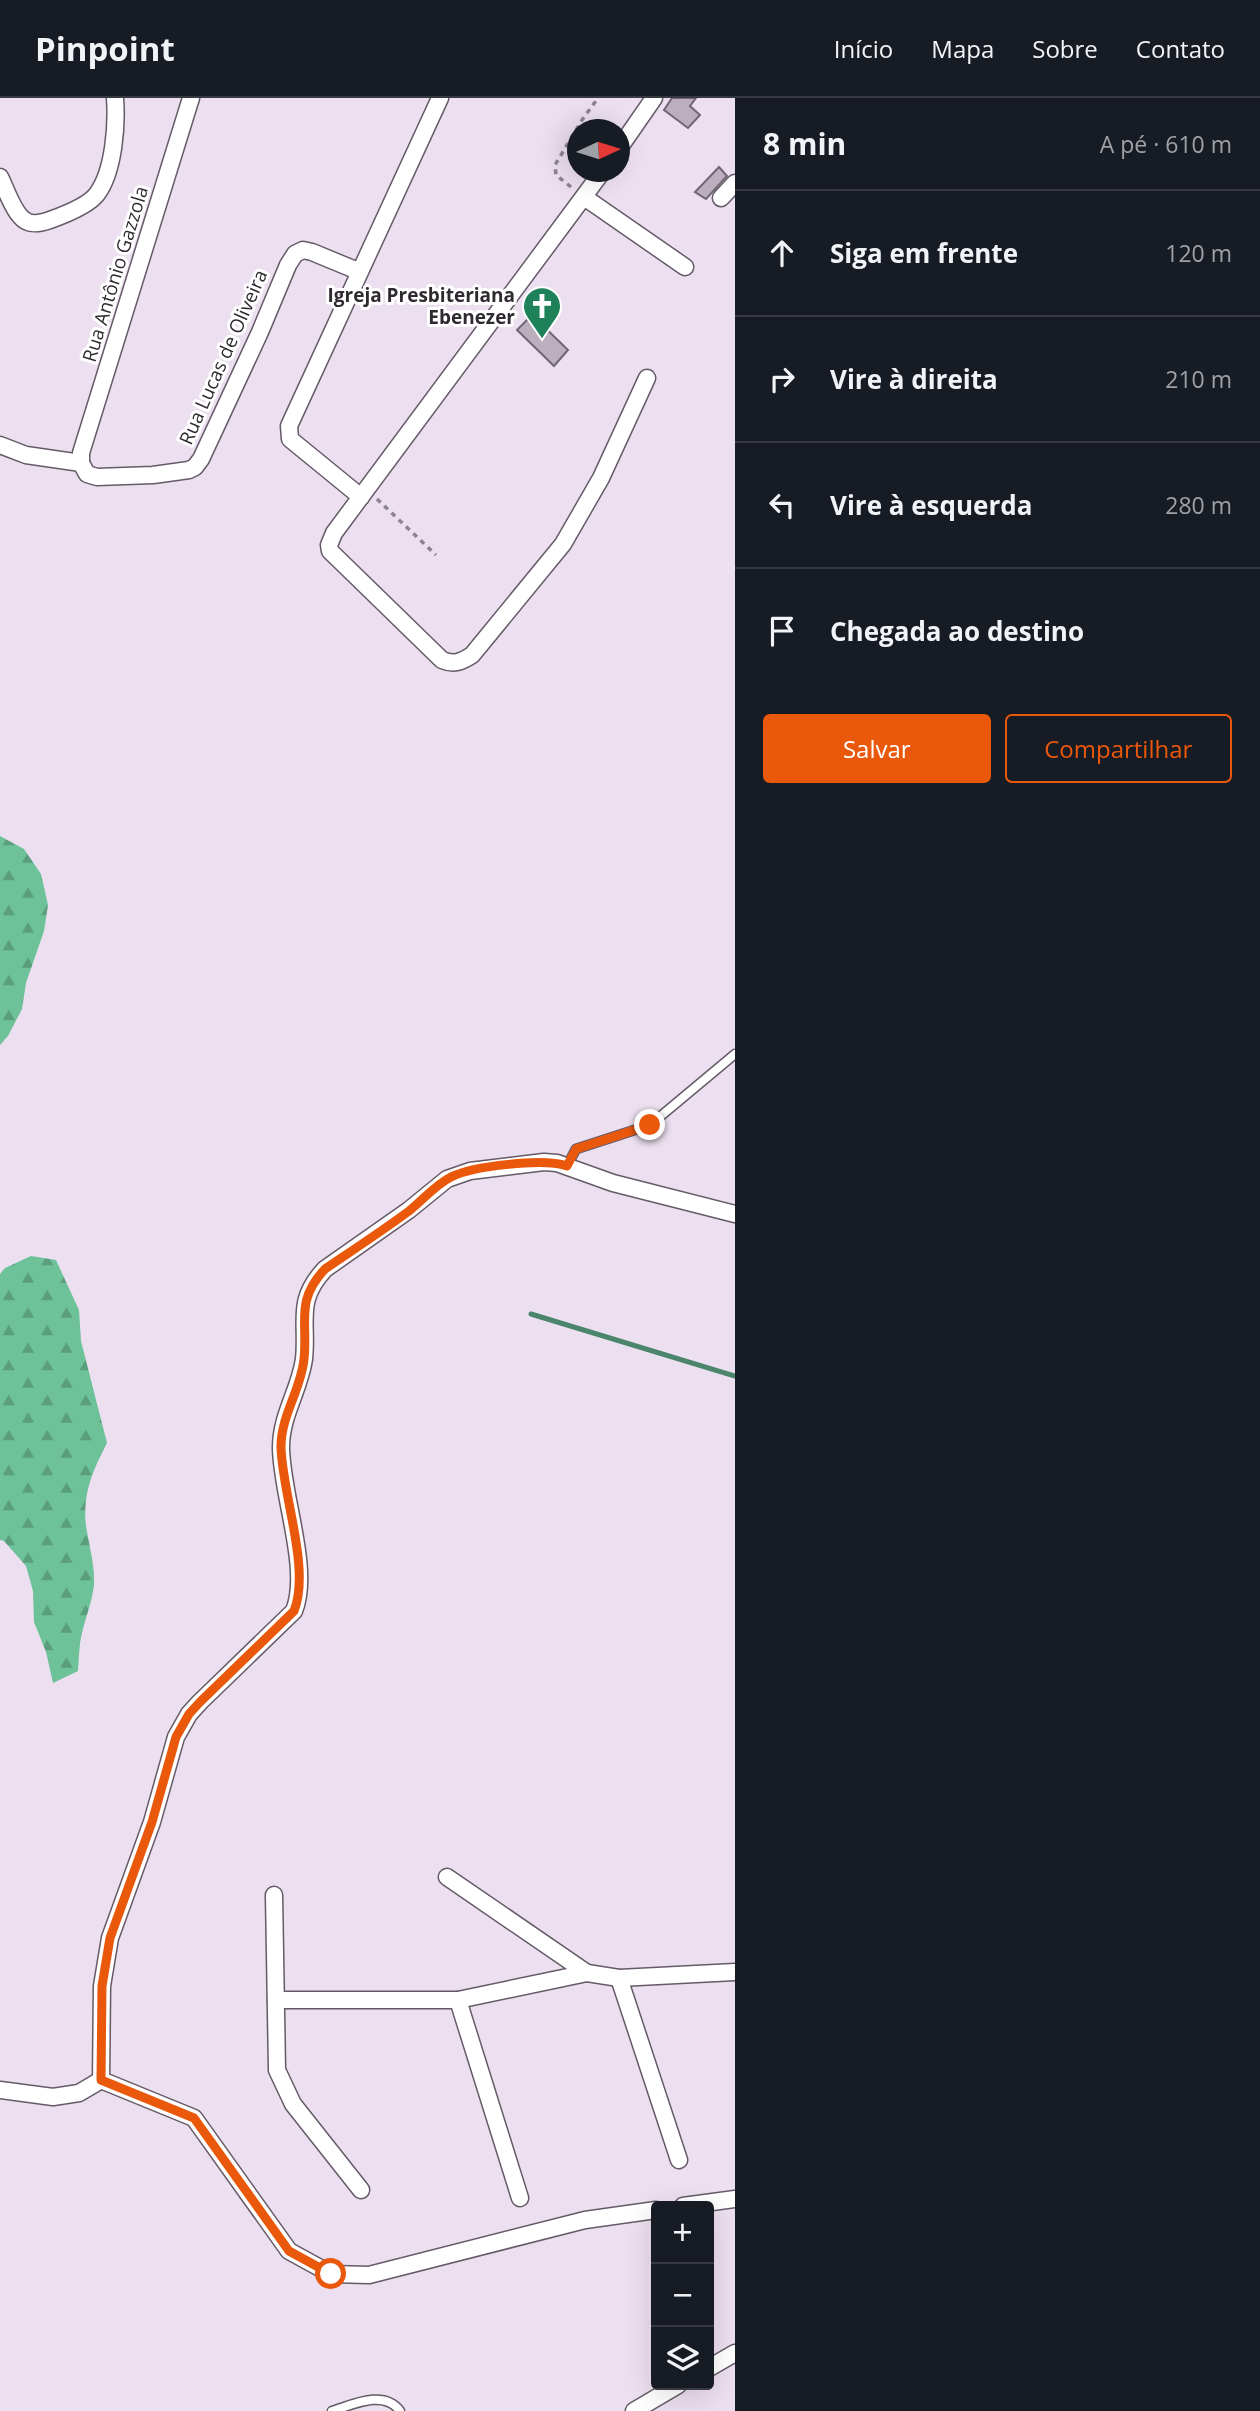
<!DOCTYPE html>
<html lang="pt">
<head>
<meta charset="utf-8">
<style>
  :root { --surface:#171b24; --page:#242831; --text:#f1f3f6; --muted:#9ea1a6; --line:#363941; --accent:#ea580c }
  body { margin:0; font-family:"Open Sans",sans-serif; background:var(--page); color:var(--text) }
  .controls { position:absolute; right:21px; bottom:21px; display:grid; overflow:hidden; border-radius:7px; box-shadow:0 7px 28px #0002 }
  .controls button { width:63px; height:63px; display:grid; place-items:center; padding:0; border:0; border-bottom:2px solid var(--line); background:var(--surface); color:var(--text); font:35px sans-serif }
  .compass { position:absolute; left:567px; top:21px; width:63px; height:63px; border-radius:50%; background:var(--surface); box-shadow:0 7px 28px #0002; rotate:86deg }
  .stop { position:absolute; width:21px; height:21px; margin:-16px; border:5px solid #ea580c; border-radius:50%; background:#fff }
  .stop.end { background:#ea580c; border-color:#fff; box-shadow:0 2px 7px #0008 }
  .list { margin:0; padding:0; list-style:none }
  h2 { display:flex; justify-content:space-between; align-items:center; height:91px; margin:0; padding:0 28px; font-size:30px }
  h2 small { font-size:23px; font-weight:400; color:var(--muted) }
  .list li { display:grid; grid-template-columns:46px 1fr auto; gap:21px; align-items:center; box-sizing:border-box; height:126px; padding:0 28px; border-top:2px solid var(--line) }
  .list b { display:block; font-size:26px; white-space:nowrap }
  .list em { font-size:23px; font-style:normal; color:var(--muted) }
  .actions { display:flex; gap:14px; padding:21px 28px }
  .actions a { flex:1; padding:16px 0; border:2px solid var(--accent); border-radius:7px; text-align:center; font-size:24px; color:var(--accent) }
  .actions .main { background:var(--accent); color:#fff }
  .icon { flex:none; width:38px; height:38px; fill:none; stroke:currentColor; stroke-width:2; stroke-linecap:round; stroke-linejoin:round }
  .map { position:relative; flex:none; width:735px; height:2313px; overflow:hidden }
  header { display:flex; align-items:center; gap:42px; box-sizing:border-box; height:98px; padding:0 35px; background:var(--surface); border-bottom:2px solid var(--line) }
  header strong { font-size:33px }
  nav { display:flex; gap:38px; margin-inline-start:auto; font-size:24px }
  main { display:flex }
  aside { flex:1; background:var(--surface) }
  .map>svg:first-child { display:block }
</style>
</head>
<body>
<header>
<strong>Pinpoint</strong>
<nav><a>Início</a><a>Mapa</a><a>Sobre</a><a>Contato</a></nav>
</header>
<main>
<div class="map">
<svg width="735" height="2313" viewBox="0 0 735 2313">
  <defs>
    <pattern id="forest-firs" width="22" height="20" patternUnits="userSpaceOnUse" patternTransform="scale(1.75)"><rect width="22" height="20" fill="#6dc299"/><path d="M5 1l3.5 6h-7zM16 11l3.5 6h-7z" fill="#5a9e7d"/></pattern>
  </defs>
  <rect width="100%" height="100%" fill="#ecdfef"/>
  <g fill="url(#forest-firs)">
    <path d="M 0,738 L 24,751 L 41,776 L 48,807 L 44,833 L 26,885 L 22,911 L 8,938 L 0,947 Z"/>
    <path d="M 31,1158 L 56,1162 L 79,1212 L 81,1243 L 107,1345 C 93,1372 82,1396 86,1428 C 89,1448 95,1466 94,1487 C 92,1504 86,1518 82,1535 C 79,1547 79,1560 78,1573 L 53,1585 L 46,1554 L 34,1524 L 33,1493 L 26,1468 L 4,1443 L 0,1442 L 0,1176 L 5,1170 Z"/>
  </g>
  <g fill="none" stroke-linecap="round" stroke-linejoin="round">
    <path stroke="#4b856b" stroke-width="5" d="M 531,1216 L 735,1278"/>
  </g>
  <g fill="#bbafbe" stroke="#706573" stroke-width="2">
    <path d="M 672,0 L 696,0 L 690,8 L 700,17 L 688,30 L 664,12 Z"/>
    <path d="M 719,69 L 727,78 L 706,101 L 695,94 Z"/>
    <path d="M 532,217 L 568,252 L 554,268 L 517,232 Z"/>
  </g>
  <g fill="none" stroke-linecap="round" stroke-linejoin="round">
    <defs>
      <g id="service">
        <path d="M 567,1068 L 576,1051 L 650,1027 L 735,956"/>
        <path d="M 332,2313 C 352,2307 384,2291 400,2313"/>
      </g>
      <g id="minor">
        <path d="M 620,49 L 654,0"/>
        <path d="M 602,74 L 334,435 L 329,447 L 330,453 L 442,562 C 454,567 461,564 472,557 L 563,446 L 601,380 L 647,280"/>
        <path d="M 0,79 C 6,91 11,108 20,118 C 28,128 39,126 50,122 C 64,117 88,108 97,96 C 114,73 117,27 115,0"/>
        <path d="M 584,99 L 685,169"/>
        <path d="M 721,100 L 735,85"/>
        <path d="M 0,347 L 26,357 L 81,365"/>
        <path d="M 81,365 L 87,376 L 97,379 L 153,377 L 189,372 L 195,369 L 201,361 L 260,234 L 288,167 L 295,156 L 303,152 L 312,154 L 358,173"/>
        <path d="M 81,365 L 81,355 L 191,0"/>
        <path d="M 361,399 L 290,341 L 289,328 L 440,0"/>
        <path d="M 447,1779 L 587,1875"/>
        <path d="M 274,1797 L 277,1972 L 293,2006 L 361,2092"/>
        <path d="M 619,1880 L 679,2062"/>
        <path d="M 276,1902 L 458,1902 L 587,1875 L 619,1880 L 735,1874"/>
        <path d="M 458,1902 L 520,2100"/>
        <path d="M 0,1992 L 53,1999 L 79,1995 L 101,1982"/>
        <path d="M 683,2108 L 735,2101"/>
        <path d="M 656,2112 L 585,2122 L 369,2177 L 331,2176 L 289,2153 L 194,2020 L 101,1982 L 102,1888 L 110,1840 L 152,1724 L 176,1639 L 189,1616 L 200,1604 L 294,1513 C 311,1471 281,1396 281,1349 C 281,1317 300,1291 304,1261 C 308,1223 295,1203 325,1171 L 409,1112 L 447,1081 L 470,1073 L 544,1064 L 557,1065 L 613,1085 L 735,1116"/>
        <path d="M 709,2270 L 735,2255"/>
        <path d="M 634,2313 L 678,2287"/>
      </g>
    </defs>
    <use href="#service" stroke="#655a68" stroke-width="11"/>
    <use href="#minor" stroke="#655a68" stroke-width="19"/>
    <g stroke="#8d848f" stroke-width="3.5" stroke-dasharray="5 5" stroke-linecap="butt">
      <path d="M 571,89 L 556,77 L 555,67 L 582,22 L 598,0"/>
      <path d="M 377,401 L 436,457"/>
    </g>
    <use href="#service" stroke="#fff" stroke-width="8"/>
    <use href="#minor" stroke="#fff" stroke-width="16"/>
  </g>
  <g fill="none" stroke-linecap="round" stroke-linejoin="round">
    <path stroke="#ea580c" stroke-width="9" d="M 331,2176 L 289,2153 L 194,2020 L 101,1982 L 102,1888 L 110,1840 L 152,1724 L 176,1639 L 189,1616 L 200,1604 L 294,1513 C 311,1471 282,1396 281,1349 C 281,1317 301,1292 304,1261 C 308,1223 295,1203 325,1171 C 353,1152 382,1133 409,1113 C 423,1102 435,1087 451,1079 C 473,1068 543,1060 567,1068 L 576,1051 L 650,1027"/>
  </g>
  <defs>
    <symbol id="church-pin" viewBox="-11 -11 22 30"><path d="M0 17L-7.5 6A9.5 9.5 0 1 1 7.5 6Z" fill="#1f8159" stroke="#fff"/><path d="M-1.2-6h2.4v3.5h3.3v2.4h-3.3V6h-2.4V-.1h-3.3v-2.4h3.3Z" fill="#fff"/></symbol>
  </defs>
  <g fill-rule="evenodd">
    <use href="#church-pin" x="520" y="186" width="44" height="60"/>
  </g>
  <g text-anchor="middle" stroke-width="6" stroke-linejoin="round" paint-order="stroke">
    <g font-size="19" fill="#2f2a30" stroke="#fff">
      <text transform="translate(115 176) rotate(-73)" y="7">Rua Antônio Gazzola</text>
      <text transform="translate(223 259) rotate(-66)" y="7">Rua Lucas de Oliveira</text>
    </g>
    <g font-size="19" font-weight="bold" fill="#2f2a30" stroke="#fff" text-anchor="end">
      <text x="515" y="204">Igreja Presbiteriana<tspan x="515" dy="22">Ebenezer</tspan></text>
    </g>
  </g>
</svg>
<div class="controls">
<button>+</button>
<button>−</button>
<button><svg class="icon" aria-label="layers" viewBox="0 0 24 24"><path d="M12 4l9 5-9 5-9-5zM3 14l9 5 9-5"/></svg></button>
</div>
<svg class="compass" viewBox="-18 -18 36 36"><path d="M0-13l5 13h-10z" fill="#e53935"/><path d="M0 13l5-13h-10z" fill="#9ea1a6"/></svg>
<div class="stop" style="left:331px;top:2176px"></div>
<div class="stop end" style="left:650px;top:1027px"></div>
</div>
<aside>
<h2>8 min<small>A pé · 610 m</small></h2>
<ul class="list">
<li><svg class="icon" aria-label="ahead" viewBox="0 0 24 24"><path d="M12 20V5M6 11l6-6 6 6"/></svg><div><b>Siga em frente</b></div><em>120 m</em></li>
<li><svg class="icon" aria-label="right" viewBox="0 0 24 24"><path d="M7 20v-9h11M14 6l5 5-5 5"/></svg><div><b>Vire à direita</b></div><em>210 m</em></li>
<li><svg class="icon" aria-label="left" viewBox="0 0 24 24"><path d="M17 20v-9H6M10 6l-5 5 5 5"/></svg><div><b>Vire à esquerda</b></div><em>280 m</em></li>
<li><svg class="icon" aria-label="arrive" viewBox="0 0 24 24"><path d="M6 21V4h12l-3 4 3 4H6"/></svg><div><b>Chegada ao destino</b></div></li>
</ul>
<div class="actions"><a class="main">Salvar</a><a>Compartilhar</a></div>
</aside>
</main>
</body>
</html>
